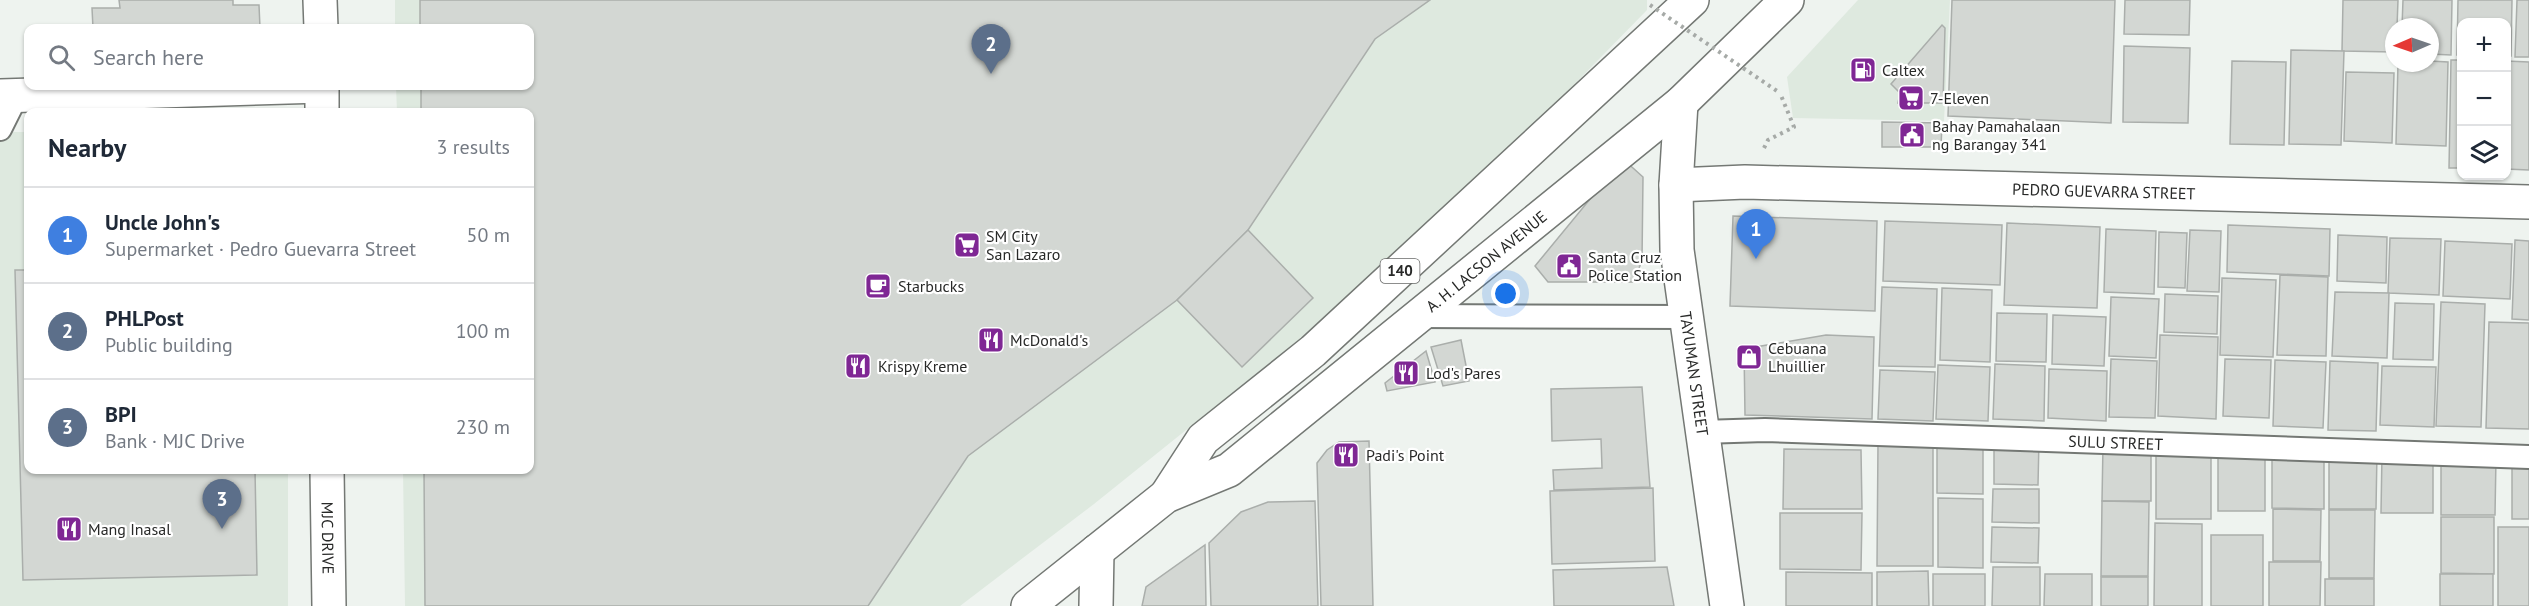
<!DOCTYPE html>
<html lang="en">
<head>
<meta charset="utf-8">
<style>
  :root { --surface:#fff; --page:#f6f6f7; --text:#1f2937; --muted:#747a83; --line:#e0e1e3; --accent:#d93025 }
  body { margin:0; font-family:"PT Sans",sans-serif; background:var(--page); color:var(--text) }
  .controls { position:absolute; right:18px; top:18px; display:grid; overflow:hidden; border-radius:12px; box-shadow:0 2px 4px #0004 }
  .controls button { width:54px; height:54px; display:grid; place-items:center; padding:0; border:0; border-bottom:2px solid var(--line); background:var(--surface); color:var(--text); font:30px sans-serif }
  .compass { position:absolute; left:2385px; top:18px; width:54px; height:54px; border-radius:50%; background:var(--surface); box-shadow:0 2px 4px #0004; rotate:268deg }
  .you { position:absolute; left:1506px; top:294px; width:21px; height:21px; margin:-15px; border:4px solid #fff; border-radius:50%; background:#1a73e8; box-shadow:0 0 0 9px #1a73e833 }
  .badge { display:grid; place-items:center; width:39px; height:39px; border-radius:50%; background:var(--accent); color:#fff; font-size:20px; font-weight:700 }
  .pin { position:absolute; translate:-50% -50px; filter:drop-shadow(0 2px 3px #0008) }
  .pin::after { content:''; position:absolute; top:32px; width:21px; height:18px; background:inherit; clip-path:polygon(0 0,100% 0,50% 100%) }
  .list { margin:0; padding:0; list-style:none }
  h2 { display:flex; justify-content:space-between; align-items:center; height:78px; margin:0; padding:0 24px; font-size:26px }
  h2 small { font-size:20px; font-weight:400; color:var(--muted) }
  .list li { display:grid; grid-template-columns:39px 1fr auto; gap:18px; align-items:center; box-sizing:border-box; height:96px; padding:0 24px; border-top:2px solid var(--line) }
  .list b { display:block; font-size:22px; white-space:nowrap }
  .list p { margin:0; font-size:20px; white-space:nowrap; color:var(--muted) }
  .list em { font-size:20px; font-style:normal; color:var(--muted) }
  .icon { flex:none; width:33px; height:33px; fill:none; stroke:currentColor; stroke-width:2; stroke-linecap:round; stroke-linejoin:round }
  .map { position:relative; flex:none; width:2529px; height:606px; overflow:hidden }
  .search { position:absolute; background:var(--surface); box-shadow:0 2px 4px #0004; left:24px; top:24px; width:510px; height:66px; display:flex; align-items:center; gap:15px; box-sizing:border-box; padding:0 21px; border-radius:12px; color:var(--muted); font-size:22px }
  .panel { position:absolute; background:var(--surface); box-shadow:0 2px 4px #0004; left:24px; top:108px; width:510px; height:366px; border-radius:12px }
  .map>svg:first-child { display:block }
</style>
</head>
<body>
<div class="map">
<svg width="2529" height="606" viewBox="0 0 2529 606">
  <rect width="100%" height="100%" fill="#eef3ef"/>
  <g fill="#dee9df">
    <path d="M 395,0 L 1647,0 L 1647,10 L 1511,149 L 1297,341 L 1094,504 L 960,606 L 405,606 L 403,470 L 530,470 L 530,112 L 397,112 L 396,86 L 530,86 L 530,28 L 395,28 Z"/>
    <path d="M 1858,0 L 1950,0 L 1944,121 L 1793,118 L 1787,77 Z"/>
    <path d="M 0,132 L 28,132 L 28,470 L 288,470 L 288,606 L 0,606 Z"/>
  </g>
  <g fill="#d3d7d3" stroke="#aaaeab" stroke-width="1.5">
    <path d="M 119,0 L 233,0 L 233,5 L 259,5 L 260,28 L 93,28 L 92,8 L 120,8 Z"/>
    <path d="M 420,0 L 1430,0 L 1375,39 L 1248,230 L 1216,263 L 1177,300 L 968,456 L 868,606 L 425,606 L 424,470 L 530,470 L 530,112 L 421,112 L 421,86 L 530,86 L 530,28 L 420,28 Z"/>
    <path d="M 1952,0 L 2115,0 L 2111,123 L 1948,116 Z"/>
    <path d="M 2125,0 L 2190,0 L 2189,35 L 2124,34 Z"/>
    <path d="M 2343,0 L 2398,0 L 2397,27 L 2394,27 L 2394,52 L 2342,51 Z"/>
    <path d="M 2403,0 L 2452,0 L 2451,55 L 2430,54 L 2430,27 L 2402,27 Z"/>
    <path d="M 2458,0 L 2512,0 L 2511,56 L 2506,56 L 2506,22 L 2462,22 L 2462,55 L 2457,55 Z"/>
    <path d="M 2517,0 L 2529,0 L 2529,57 L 2515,57 Z"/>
    <path d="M 1942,25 L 1945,28 L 1943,103 L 1898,103 L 1900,93 L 1891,84 Z"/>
    <path d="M 2124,46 L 2190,48 L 2188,123 L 2123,122 Z"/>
    <path d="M 2291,50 L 2344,51 L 2341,145 L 2289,144 Z"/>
    <path d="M 2451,60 L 2462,60 L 2462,168 L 2449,168 Z"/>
    <path d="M 2232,61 L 2286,62 L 2284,145 L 2230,144 Z"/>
    <path d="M 2430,61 L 2448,62 L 2446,146 L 2396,144 L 2398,63 L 2430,63 Z"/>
    <path d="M 2506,61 L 2529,62 L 2529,170 L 2506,169 Z"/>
    <path d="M 2346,72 L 2394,73 L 2392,143 L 2344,141 Z"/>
    <path d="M 1882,122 L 1942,123 L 1941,147 L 1882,147 Z"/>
    <path d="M 1623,159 L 1643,177 L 1642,261 L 1633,282 L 1548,282 L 1535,266 Z"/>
    <path d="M 1733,216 L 1877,221 L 1875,311 L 1730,306 Z"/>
    <path d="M 1885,221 L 2002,225 L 2000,285 L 1883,281 Z"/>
    <path d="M 2007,223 L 2100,227 L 2097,308 L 2004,305 Z"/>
    <path d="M 2228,225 L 2330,229 L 2329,276 L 2227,272 Z"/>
    <path d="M 2106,229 L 2156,231 L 2154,294 L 2104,292 Z"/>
    <path d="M 1248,230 L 1313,298 L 1242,367 L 1177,300 Z"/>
    <path d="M 2190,230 L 2221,231 L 2219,292 L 2187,291 Z"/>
    <path d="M 2159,232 L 2187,233 L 2185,288 L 2158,287 Z"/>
    <path d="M 2338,235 L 2387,237 L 2386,283 L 2337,281 Z"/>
    <path d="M 2390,238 L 2441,239 L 2439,295 L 2388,293 Z"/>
    <path d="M 2515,240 L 2529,241 L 2529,320 L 2512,319 Z"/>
    <path d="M 2445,241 L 2512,244 L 2510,299 L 2443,296 Z"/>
    <path d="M 15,270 L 28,270 L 28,470 L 255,470 L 257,575 L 23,580 Z"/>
    <path d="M 2280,275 L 2328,277 L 2326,356 L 2277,355 Z"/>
    <path d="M 2222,278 L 2276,280 L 2273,357 L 2220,355 Z"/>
    <path d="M 1882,287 L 1937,289 L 1935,367 L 1879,366 Z"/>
    <path d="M 1942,288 L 1992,290 L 1990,362 L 1940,360 Z"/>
    <path d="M 2335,292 L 2389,293 L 2387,358 L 2332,356 Z"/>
    <path d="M 2165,294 L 2218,296 L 2217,334 L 2164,332 Z"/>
    <path d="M 2111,297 L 2159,299 L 2156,358 L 2109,356 Z"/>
    <path d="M 2441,302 L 2485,304 L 2481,427 L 2436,426 Z"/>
    <path d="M 2395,303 L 2434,304 L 2433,360 L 2393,359 Z"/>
    <path d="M 1997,313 L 2047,314 L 2046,362 L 1996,361 Z"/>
    <path d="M 2053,315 L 2106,317 L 2104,366 L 2052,364 Z"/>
    <path d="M 2489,322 L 2529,323 L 2529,429 L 2486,428 Z"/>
    <path d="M 1826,335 L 1874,337 L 1872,419 L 1745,415 L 1744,349 Z"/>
    <path d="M 2160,335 L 2218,337 L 2216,419 L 2158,416 Z"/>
    <path d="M 1461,340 L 1469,381 L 1443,386 L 1431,347 Z"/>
    <path d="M 1426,351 L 1435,382 L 1387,391 L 1385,383 Z"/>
    <path d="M 2111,359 L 2157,361 L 2155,418 L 2109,417 Z"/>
    <path d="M 2225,359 L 2271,360 L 2269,418 L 2223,416 Z"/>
    <path d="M 2275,360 L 2326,362 L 2323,428 L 2273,426 Z"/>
    <path d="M 2330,361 L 2378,363 L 2376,431 L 2328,430 Z"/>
    <path d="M 1995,364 L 2045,366 L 2044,421 L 1993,419 Z"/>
    <path d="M 1938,365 L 1990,367 L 1988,421 L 1936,419 Z"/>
    <path d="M 2382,366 L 2436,367 L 2434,427 L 2380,425 Z"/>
    <path d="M 2049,369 L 2107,371 L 2106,421 L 2048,418 Z"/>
    <path d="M 1880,370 L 1935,372 L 1933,421 L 1878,419 Z"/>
    <path d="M 1642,387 L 1650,487 L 1554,490 L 1553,470 L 1602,468 L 1601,439 L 1552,441 L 1551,389 Z"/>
    <path d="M 1994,440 L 2039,440 L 2038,485 L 1994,484 Z"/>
    <path d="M 1369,441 L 1373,606 L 1321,606 L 1317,463 L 1327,450 L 1339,442 Z"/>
    <path d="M 1937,441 L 1983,442 L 1983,494 L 1937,493 Z"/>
    <path d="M 1878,443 L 1933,444 L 1933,566 L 1877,566 Z"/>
    <path d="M 2103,445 L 2151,446 L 2151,501 L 2102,501 Z"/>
    <rect x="2156" y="448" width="55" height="71"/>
    <path d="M 1784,449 L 1861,450 L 1862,509 L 1783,509 Z"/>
    <rect x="2218" y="450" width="47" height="61"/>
    <path d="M 2272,450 L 2324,450 L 2324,509 L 2272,508 Z"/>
    <path d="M 2329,452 L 2377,452 L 2376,509 L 2329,509 Z"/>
    <path d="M 2382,454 L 2433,454 L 2433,513 L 2381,513 Z"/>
    <path d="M 2441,457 L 2496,458 L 2495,515 L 2441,515 Z"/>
    <rect x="2512" y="461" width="17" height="58"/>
    <path d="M 1653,488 L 1655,561 L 1552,564 L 1550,491 Z"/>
    <path d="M 1993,489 L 2039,489 L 2039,523 L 1992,522 Z"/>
    <path d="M 1938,498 L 1983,499 L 1983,568 L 1938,567 Z"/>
    <path d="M 1315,501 L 1318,606 L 1211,606 L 1209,543 L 1241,512 L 1268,502 Z"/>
    <path d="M 2102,501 L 2149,502 L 2148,576 L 2101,576 Z"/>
    <path d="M 2273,509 L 2321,510 L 2320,561 L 2273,561 Z"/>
    <path d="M 2329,510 L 2375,510 L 2374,578 L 2329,578 Z"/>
    <path d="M 1780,513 L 1862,513 L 1861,570 L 1780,569 Z"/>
    <path d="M 2441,517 L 2494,517 L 2494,574 L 2441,573 Z"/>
    <path d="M 2155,523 L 2202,524 L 2202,606 L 2154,606 Z"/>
    <path d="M 1992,527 L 2039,528 L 2038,563 L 1991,562 Z"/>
    <rect x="2498" y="527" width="31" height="79"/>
    <rect x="2211" y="535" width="52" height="71"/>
    <path d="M 1205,545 L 1206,606 L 1142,606 L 1146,587 Z"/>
    <path d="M 2269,562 L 2321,562 L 2320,606 L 2269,606 Z"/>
    <path d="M 1667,567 L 1674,606 L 1554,606 L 1553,570 Z"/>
    <path d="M 1993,567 L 2040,567 L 2040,606 L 1992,606 Z"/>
    <path d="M 1928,571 L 1929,606 L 1877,606 L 1877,572 Z"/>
    <path d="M 1786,572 L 1872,573 L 1872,606 L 1786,606 Z"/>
    <rect x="1933" y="574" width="52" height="32"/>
    <path d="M 2045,574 L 2092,574 L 2092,606 L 2044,606 Z"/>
    <rect x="2440" y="574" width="53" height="32"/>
    <rect x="2101" y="577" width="47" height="29"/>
    <rect x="2325" y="579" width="49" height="27"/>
  </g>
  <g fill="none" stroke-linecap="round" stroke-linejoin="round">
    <defs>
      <g id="lane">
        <path d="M 0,129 L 17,95"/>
        <path d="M 1419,316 L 1686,317"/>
        <path id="s1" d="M 1702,432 L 1765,430 L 2529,457"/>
      </g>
      <g id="street">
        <path d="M 320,0 L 321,28"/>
        <path d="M 322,86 L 322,112"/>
        <path d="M 0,96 L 322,86"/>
        <path id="s2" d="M 1676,185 L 1745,182 L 2529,202"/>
        <path id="s3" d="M 327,470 L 329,606"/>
        <path d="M 1096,606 L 1097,551"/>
      </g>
      <g id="primary">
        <path id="s4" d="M 1681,103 L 1676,185 L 1677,250 L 1727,606"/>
        <path d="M 1166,496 L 1203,439 L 1313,351 L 1692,0"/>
        <path id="s5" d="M 1028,606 L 1166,496 L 1229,470 L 1681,103 L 1787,0"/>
      </g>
    </defs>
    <use href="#lane" stroke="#747874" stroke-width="26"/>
    <use href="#street" stroke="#747874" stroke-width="36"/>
    <use href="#primary" stroke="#747874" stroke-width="36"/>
    <path stroke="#a6aaa7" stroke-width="4" stroke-dasharray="3 4.5" stroke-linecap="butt" d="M 1764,148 L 1768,140 L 1794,127 L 1780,93"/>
    <use href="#lane" stroke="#fff" stroke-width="22"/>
    <use href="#street" stroke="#fff" stroke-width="33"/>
    <use href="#primary" stroke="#fff" stroke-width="33"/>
    <path stroke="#a6aaa7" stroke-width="4" stroke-dasharray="3 4.5" stroke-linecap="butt" d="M 1650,5 L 1780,93"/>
  </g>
  <defs>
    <symbol id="fuel-square" viewBox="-11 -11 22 22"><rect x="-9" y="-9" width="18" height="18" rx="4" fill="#7f2794" stroke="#fff"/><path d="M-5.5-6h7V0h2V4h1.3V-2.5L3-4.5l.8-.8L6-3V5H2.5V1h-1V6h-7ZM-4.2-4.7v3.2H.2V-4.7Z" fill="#fff"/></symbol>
    <symbol id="supermarket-square" viewBox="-11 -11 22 22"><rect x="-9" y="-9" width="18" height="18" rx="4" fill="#7f2794" stroke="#fff"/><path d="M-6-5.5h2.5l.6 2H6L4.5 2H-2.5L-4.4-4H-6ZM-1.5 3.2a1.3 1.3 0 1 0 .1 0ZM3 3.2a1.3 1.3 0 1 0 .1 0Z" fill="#fff"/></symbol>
    <symbol id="civic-square" viewBox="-11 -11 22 22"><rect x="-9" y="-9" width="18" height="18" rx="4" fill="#7f2794" stroke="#fff"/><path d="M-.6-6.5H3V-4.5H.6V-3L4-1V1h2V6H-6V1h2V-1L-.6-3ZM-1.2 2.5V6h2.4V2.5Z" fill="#fff"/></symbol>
    <symbol id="cafe-square" viewBox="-11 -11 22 22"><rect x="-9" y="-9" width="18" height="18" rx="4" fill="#7f2794" stroke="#fff"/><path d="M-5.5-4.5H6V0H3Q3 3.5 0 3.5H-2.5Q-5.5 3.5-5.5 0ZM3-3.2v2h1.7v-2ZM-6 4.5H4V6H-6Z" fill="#fff"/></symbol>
    <symbol id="restaurant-square" viewBox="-11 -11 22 22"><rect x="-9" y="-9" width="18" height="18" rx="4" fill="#7f2794" stroke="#fff"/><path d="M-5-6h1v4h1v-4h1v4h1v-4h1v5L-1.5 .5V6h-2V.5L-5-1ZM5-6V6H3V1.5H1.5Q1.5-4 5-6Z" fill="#fff"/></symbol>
    <symbol id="shop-square" viewBox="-11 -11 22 22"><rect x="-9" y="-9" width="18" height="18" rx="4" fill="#7f2794" stroke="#fff"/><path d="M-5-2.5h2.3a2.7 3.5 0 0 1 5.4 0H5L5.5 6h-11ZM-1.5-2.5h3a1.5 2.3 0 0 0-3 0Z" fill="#fff"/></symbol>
  </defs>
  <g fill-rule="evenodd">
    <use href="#fuel-square" x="1848" y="55" width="30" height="30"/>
    <use href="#supermarket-square" x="1896" y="83" width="30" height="30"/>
    <use href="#civic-square" x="1897" y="120" width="30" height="30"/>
    <use href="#supermarket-square" x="952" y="230" width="30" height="30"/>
    <use href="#civic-square" x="1554" y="251" width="30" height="30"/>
    <use href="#cafe-square" x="863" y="271" width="30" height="30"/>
    <use href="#restaurant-square" x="976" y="325" width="30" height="30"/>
    <use href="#shop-square" x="1734" y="342" width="30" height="30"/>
    <use href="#restaurant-square" x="843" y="351" width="30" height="30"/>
    <use href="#restaurant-square" x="1391" y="358" width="30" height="30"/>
    <use href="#restaurant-square" x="1331" y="440" width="30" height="30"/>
    <use href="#restaurant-square" x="54" y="514" width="30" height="30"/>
  </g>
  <g text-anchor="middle" stroke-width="4.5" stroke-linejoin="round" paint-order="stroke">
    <rect fill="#fff" stroke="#686968" stroke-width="1.5" x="1380.5" y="259" width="39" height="24" rx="4.5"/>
    <g font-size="15" font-weight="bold" fill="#282928">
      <text x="1400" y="276">140</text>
    </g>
    <g font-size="16" fill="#282928" stroke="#fff" text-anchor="start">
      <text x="1882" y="76">Caltex</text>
      <text x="1930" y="104">7-Eleven</text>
      <text x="1932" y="132">Bahay Pamahalaan<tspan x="1932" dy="18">ng Barangay 341</tspan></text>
      <text x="986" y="242">SM City<tspan x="986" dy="18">San Lazaro</tspan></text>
      <text x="1588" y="263">Santa Cruz<tspan x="1588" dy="18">Police Station</tspan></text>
      <text x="898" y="292">Starbucks</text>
      <text x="1010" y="346">McDonald's</text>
      <text x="1768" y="354">Cebuana<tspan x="1768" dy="18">Lhuillier</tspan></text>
      <text x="878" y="372">Krispy Kreme</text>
      <text x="1426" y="379">Lod's Pares</text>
      <text x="1366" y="461">Padi's Point</text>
      <text x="88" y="535">Mang Inasal</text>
    </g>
    <g font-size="16" fill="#282928" stroke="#fff">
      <text dy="6" stroke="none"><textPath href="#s2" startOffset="428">PEDRO GUEVARRA STREET</textPath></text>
      <text dy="6" stroke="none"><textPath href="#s5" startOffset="576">A. H. LACSON AVENUE</textPath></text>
      <text dy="6" stroke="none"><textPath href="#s4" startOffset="272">TAYUMAN STREET</textPath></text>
      <text dy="6" stroke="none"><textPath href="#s1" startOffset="414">SULU STREET</textPath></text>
      <text dy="6" stroke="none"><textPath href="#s3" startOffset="68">MJC DRIVE</textPath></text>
    </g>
  </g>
</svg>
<div class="controls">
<button>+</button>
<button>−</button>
<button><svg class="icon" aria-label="layers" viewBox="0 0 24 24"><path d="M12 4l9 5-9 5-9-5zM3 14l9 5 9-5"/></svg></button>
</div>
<svg class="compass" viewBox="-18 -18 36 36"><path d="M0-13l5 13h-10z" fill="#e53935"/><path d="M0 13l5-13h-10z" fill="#747a83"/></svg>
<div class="you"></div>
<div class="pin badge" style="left:1756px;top:259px;background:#3f7fe0">1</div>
<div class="pin badge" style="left:991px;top:74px;background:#5c6f8a">2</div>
<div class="pin badge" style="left:222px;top:529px;background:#5c6f8a">3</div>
<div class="search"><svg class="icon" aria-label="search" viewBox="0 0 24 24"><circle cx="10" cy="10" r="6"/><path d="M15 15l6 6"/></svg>Search here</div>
<section class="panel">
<h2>Nearby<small>3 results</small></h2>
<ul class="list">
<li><span class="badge" style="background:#3f7fe0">1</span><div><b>Uncle John's</b><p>Supermarket · Pedro Guevarra Street</p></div><em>50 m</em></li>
<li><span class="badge" style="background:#5c6f8a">2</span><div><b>PHLPost</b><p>Public building</p></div><em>100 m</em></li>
<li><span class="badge" style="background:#5c6f8a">3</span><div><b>BPI</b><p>Bank · MJC Drive</p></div><em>230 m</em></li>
</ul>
</section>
</div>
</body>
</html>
